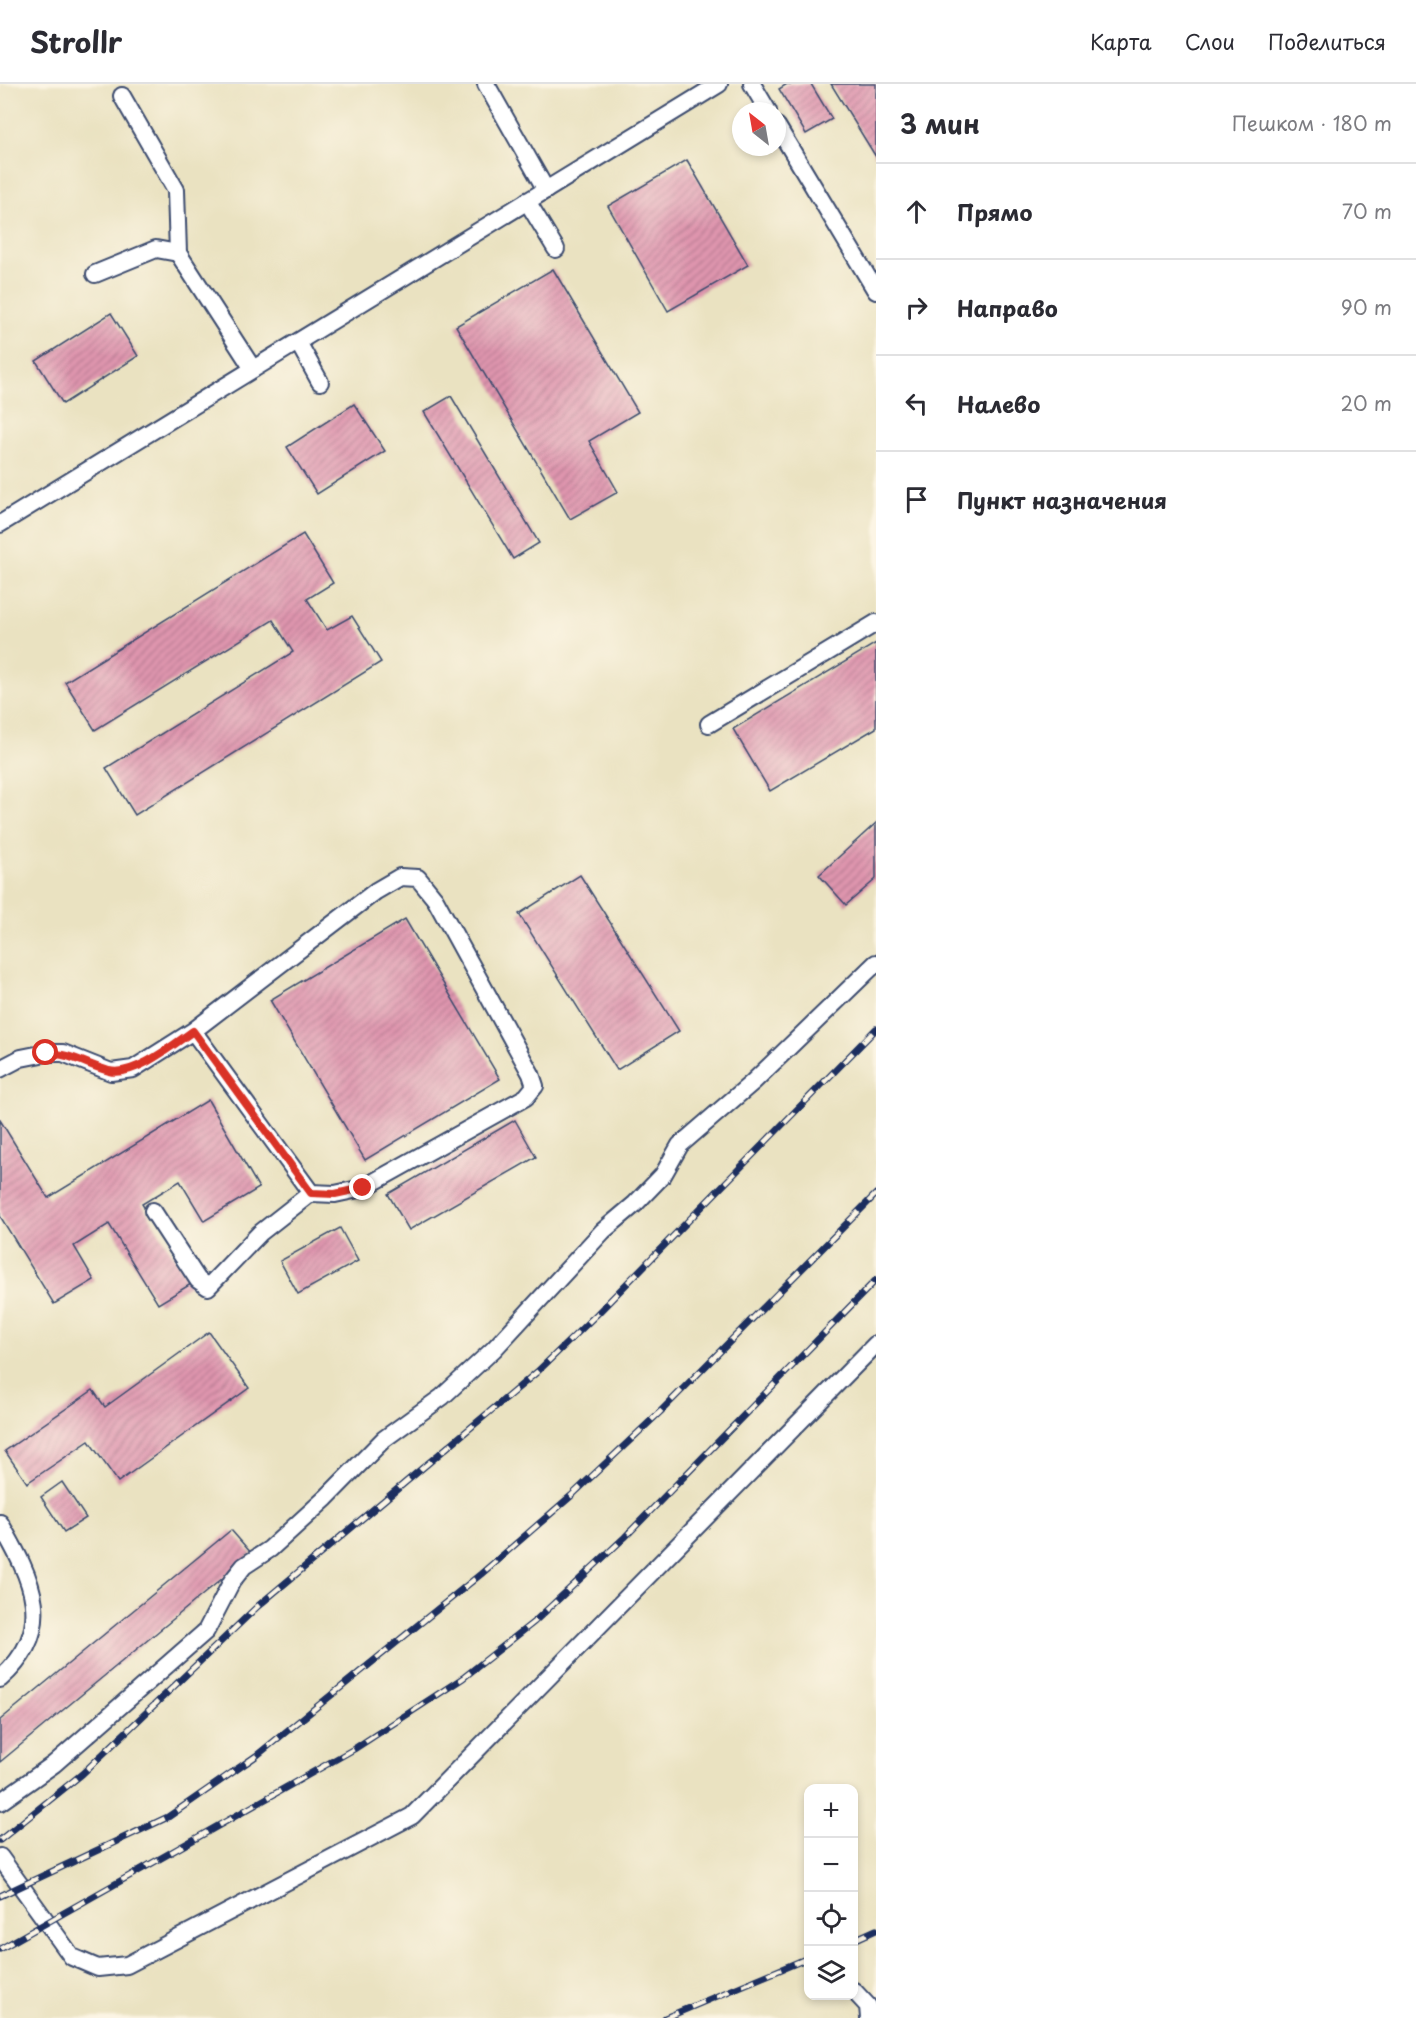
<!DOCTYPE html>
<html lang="ru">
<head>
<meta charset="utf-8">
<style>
  :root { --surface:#fff; --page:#f7f7f7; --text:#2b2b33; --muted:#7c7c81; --line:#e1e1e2 }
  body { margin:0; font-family:"Playpen Sans",sans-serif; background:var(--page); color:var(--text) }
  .controls { position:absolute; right:18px; bottom:18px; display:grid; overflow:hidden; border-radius:12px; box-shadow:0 3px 9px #0003 }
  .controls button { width:54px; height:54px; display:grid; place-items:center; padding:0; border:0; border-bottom:2px solid var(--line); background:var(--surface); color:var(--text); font:30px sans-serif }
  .compass { position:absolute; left:732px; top:18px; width:54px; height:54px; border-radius:50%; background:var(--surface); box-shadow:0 3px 9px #0003; rotate:329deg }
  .stop { position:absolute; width:18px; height:18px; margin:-14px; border:4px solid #d93025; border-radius:50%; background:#fff }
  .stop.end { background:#d93025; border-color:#fff; box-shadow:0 2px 6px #0008 }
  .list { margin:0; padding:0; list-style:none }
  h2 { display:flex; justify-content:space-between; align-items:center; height:78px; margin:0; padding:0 24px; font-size:26px }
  h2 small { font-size:20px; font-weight:400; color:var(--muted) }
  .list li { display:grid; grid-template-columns:39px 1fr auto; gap:18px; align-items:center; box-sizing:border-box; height:96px; padding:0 24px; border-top:2px solid var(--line) }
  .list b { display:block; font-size:22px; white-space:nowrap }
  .list em { font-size:20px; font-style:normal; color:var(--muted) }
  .icon { flex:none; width:33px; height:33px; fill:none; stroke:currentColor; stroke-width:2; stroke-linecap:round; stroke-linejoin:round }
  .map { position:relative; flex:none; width:876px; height:1934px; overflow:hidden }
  header { display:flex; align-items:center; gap:36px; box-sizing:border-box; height:84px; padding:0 30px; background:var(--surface); border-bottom:2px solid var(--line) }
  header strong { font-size:28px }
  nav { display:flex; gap:33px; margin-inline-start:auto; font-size:21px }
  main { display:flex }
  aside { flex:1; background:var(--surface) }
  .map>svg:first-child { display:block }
</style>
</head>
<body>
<header>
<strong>Strollr</strong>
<nav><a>Карта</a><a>Слои</a><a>Поделиться</a></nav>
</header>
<main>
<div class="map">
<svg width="876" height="1934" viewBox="0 0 876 1934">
  <defs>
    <pattern id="building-hatch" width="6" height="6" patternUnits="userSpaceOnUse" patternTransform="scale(1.5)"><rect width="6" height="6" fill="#df95ae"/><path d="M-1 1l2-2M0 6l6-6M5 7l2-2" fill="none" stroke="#b47a91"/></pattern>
  </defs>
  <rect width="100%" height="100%" fill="#fcf5e5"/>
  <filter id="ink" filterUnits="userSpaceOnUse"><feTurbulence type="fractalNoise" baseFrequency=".0167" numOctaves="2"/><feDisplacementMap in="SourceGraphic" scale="12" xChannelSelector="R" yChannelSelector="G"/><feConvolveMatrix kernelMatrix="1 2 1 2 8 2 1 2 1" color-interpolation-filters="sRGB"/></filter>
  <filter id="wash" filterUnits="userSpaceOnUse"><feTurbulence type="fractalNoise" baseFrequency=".008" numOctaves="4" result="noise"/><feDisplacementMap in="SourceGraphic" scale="24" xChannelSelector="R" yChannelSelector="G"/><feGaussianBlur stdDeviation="1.35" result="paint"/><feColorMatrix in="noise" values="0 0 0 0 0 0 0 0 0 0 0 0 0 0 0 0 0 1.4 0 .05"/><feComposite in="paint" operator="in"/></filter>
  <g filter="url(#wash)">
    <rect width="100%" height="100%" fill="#eae2c1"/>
    <g id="blocks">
      <g fill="url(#building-hatch)">
        <path d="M 787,0 L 811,0 L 832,35 L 806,50 L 779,5 Z"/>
        <path d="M 831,0 L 876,0 L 876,73 Z"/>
        <path d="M 687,76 L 748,181 L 668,227 L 608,122 Z"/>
        <path d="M 553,185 L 638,328 L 589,357 L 618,408 L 570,435 L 456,242 Z"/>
        <path d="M 111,229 L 138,272 L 63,320 L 36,277 Z"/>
        <path d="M 451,312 L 539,459 L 513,475 L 424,328 Z"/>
        <path d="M 354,320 L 385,367 L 317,410 L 287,363 Z"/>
        <path d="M 303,450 L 333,499 L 307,515 L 327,546 L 352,532 L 381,578 L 135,731 L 106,684 L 293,568 L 273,536 L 95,646 L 65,598 Z"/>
        <path d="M 876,559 L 876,644 L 770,707 L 733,645 Z"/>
        <path d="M 876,739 L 876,795 L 846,821 L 819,791 Z"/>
        <path d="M 580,791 L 679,947 L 617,986 L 519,830 Z"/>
        <path d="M 405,835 L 500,995 L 365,1076 L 270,916 Z"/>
        <path d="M 208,1016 L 259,1104 L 204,1137 L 180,1097 L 142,1120 L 191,1200 L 158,1220 L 109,1140 L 74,1162 L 94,1196 L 54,1220 L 0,1132 L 0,1036 L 48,1114 Z"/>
        <path d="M 515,1036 L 536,1073 L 409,1146 L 388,1110 Z"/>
        <path d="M 340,1144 L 358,1177 L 298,1210 L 280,1177 Z"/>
        <path d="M 209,1248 L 249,1304 L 118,1398 L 89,1357 L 27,1399 L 5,1367 L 93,1306 L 105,1323 Z"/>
        <path d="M 62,1398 L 86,1434 L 64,1448 L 41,1413 Z"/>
        <path d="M 231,1446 L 252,1470 L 0,1678 L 0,1636 Z"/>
      </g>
    </g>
  </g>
  <g filter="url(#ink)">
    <use href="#blocks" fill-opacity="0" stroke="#3a4a6d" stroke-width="1.5"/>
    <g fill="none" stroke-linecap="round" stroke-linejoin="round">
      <defs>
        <g id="minor">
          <path d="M 486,0 L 546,106"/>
          <path d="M 752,0 L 768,27"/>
          <path d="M 122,12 L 176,106 L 178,169 L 253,285"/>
          <path d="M 777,42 L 876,207"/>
          <path d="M 527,117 L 556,165"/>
          <path d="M 95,190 L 156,165 L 178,169"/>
          <path d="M 298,258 L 320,298"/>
          <path d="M 0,440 L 719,0"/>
          <path d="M 709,640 L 876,539"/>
          <path d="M 0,985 L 21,974 L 46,969 L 63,969 L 111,988 L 133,985 L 193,947 L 376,807 L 400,793 L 418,794 L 435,815 L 531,990 L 535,1002 L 526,1013 L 363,1104 L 335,1110 L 311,1109 L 193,947"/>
          <path d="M 153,1127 L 198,1196 L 208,1203 L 260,1149 L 311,1109"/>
          <path d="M 0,1439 C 32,1495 58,1544 0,1595"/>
          <path d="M 0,1718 L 54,1680 L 206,1547 L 232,1497 L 244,1482 L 270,1465 L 326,1414 L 384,1355 L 442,1313 L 494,1265 L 603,1147 L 635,1120 L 663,1091 L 680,1061 L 753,998 L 876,879"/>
          <path d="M 0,1773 L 72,1873 L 98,1884 L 127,1881 L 412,1732 L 876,1260"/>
          <path d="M 854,1907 L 868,1922 L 869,1934"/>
        </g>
      </defs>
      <use href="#minor" stroke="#3a4a6d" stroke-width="20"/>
      <use href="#minor" stroke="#fff" stroke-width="16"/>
      <defs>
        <g id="rail">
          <path d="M 0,1756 L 82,1690 L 258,1522 L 537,1288 L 597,1230 L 876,945"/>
          <path d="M 0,1812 L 168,1733 L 256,1672 L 481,1490 L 571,1412 L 660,1328 L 876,1110"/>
          <path d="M 854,1856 L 876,1846"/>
          <path d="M 0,1865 L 354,1665 L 463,1594 L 534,1538 L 625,1453 L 876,1196"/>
          <path d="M 665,1934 L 808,1874"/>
        </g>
      </defs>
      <use href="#rail" stroke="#1b2f5e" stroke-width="7"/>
      <use href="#rail" stroke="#fcf5e5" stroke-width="4.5" stroke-dasharray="14" stroke-linecap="butt"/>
    </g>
  </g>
  <g fill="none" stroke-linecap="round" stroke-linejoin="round" filter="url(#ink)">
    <path stroke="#d93025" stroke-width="8" d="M 46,969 C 70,969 87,981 109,987 C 134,993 173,961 193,947 L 311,1109 L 335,1110 L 363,1104"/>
  </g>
</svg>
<div class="controls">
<button>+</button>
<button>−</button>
<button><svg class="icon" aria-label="locate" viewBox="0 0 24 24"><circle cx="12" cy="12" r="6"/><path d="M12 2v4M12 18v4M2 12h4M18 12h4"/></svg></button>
<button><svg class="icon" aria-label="layers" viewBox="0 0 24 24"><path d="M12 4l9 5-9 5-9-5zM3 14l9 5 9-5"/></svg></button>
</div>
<svg class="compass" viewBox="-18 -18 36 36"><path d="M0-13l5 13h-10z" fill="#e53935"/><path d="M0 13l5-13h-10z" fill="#7c7c81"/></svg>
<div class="stop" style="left:46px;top:969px"></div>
<div class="stop end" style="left:363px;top:1104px"></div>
</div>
<aside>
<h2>3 мин<small>Пешком · 180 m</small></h2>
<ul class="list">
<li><svg class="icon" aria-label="ahead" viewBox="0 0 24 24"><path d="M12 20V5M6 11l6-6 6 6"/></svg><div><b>Прямо</b></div><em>70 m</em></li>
<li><svg class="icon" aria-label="right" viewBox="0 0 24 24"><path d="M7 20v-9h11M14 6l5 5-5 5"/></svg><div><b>Направо</b></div><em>90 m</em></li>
<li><svg class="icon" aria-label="left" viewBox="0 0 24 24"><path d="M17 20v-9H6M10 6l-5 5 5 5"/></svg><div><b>Налево</b></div><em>20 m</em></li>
<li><svg class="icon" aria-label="arrive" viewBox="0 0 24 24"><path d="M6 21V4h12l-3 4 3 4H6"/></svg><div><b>Пункт назначения</b></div></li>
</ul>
</aside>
</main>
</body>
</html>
